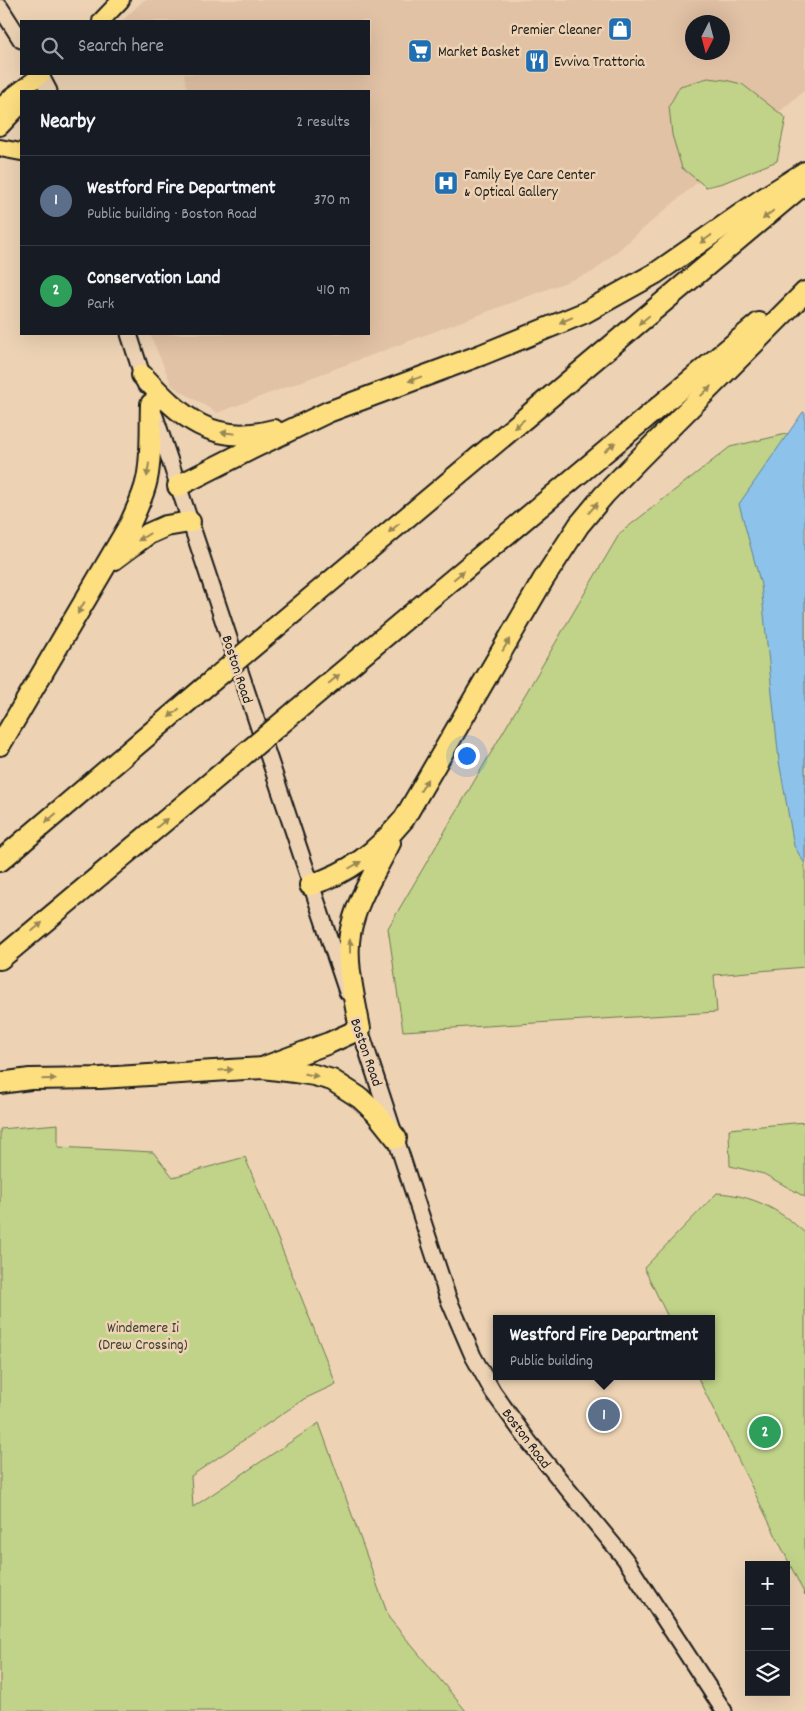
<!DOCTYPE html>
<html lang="en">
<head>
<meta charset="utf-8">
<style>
  :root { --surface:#171b24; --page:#242831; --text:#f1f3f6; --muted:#9ea1a6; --line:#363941; --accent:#1f6fb2 }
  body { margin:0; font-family:Dekko,sans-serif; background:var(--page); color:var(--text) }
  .controls { position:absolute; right:15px; bottom:15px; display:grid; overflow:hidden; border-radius:0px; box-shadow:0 5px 20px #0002 }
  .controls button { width:45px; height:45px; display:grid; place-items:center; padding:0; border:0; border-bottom:1px solid var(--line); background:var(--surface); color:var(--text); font:25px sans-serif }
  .compass { position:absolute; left:685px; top:15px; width:45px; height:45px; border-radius:50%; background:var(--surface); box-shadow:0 5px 20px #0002; rotate:186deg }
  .you { position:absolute; left:466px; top:755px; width:18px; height:18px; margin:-12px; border:4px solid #fff; border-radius:50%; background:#1a73e8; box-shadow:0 0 0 8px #1a73e833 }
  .badge { display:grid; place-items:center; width:32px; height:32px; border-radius:50%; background:var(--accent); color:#fff; font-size:16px; font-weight:700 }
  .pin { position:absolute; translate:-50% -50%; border:2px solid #fff; box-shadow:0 1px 5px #0006 }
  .popup { position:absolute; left:493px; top:1315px; width:222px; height:65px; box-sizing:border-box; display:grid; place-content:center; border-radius:0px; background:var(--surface); filter:drop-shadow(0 1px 4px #0005); font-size:16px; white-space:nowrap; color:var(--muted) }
  .popup b { font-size:19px; color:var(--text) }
  .popup::after { content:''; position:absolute; left:50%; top:100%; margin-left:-10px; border:10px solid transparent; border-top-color:var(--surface) }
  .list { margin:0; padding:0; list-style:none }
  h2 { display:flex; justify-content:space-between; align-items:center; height:65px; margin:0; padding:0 20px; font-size:21px }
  h2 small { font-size:16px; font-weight:400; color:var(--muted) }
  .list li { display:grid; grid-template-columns:32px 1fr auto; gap:15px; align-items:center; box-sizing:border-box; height:90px; padding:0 20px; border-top:1px solid var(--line) }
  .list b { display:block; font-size:19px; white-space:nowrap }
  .list p { margin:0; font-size:16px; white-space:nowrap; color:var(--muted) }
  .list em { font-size:16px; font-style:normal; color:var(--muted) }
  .icon { flex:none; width:28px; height:28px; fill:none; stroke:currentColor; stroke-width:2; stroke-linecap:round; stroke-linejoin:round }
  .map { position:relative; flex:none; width:805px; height:1711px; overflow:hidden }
  .search { position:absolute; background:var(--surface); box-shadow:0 5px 20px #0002; left:20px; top:20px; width:350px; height:55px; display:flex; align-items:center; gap:12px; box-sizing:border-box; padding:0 18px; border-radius:0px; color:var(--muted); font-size:19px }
  .panel { position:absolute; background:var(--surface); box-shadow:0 5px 20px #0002; left:20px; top:90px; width:350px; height:245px; border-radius:0px }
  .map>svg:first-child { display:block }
</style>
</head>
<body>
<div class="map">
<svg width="805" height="1711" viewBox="0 0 805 1711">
  <rect width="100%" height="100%" fill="#edd3b4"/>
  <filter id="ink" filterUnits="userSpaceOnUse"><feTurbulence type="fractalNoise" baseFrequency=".02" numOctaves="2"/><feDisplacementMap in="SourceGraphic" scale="10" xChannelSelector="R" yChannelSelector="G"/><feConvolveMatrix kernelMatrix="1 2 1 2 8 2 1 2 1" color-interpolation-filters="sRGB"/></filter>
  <g filter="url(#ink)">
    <path fill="#e2c2a5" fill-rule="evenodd" d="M 144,0 L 805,0 L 805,90 L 593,272 L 217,413 L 172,386 L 150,334 L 369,334 L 369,91 L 187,91 L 184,74 L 369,74 L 369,21 L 122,21 ZM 692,22 L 722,22 L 722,52 L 692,52 Z"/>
    <g fill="#c0d388" stroke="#6e7852">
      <path d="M 708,78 L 725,80 L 742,84 L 786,118 L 777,161 L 723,183 L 706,187 L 682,168 L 672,135 L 669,106 L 680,86 Z"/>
      <path d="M 795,432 L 805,602 L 805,967 L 714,975 L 717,1012 L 403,1031 L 388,928 L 620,533 L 730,447 Z"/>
      <path d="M 805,1122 L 805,1197 L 764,1174 L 730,1166 L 729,1129 Z"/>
      <path d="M 58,1124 L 58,1147 L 153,1152 L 173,1177 L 245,1157 L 336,1384 L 304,1399 L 191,1476 L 193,1507 L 319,1423 L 389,1618 L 466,1711 L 0,1711 L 0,1129 Z"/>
      <path d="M 717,1193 C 752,1195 779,1209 805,1233 L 805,1595 L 697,1376 L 712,1376 L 712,1319 L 669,1319 L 644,1268 Z"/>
    </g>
    <path fill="#8dc3eb" stroke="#608098" d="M 803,412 L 805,413 L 805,864 L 794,846 L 779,761 L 761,585 L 739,504 Z"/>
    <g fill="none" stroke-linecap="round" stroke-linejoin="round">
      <defs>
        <g id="secondary">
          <path d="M 0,7 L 21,40"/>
          <path d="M 40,74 L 49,91"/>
          <path d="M 129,334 L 145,384"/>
          <path d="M 155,416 L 347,992"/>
          <path d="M 357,1020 L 448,1298 L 473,1356 L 493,1392 L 529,1442 L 625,1559 L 724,1711"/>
        </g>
        <g id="primary">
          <path d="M 101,21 L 121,0"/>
          <path d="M 0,108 L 11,97 L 42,74"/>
          <path d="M 0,127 L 21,105"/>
          <path d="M 0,148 L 21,152"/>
        </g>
        <g id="highway">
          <path d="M 142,375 C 182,417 212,447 274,430"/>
          <path d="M 178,486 L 253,448 L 328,412 L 481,355 L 584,313 L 656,273 L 761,200 L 805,172"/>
          <path d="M 113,560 L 148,534 L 166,526 L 190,522"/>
          <path d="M 275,628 L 798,189"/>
          <path d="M 297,710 L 759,323"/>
          <path d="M 0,745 L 130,524 C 136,510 144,495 147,479 C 152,455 150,429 151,404"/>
          <path d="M 0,861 L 212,681"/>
          <path d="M 310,885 C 351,872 376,852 404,819 L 543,580 L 579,525 L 604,495 L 640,458 L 805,292"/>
          <path d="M 0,959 L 234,763"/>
          <path d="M 267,1066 L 329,1043 L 360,1029 C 355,1000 345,963 350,934 C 356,900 375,873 390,843"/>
          <path d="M 0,1083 L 30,1079 L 100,1078 L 263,1068 L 295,1072 L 314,1075 L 332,1080 L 360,1098 L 376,1113 L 396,1138"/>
        </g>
      </defs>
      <use href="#secondary" stroke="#1c1c1c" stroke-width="19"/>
      <use href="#primary" stroke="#1c1c1c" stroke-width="20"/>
      <use href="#highway" stroke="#1c1c1c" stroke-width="24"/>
      <use href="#secondary" stroke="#edd3b4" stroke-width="15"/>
      <use href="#primary" stroke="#fedf80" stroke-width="16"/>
      <use href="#highway" stroke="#fedf80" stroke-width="20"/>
      <defs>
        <g id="highway-bridge">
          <path d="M 212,681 L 275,628"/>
          <path d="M 234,763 L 297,710"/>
        </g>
      </defs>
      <use href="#highway-bridge" stroke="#1c1c1c" stroke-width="24" stroke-linecap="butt"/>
      <use href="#highway-bridge" stroke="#fedf80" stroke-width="20"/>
    </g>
    <defs><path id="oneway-solid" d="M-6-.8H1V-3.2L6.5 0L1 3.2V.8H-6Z" transform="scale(1.25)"/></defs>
    <g fill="#988753">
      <use href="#oneway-solid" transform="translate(768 215) rotate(140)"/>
      <use href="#oneway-solid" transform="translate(706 239) rotate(144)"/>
      <use href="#oneway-solid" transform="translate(566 320) rotate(157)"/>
      <use href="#oneway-solid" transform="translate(644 320) rotate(140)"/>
      <use href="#oneway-solid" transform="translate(415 379) rotate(160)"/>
      <use href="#oneway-solid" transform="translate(706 391) rotate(-44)"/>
      <use href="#oneway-solid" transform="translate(519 424) rotate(140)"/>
      <use href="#oneway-solid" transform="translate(228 433) rotate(-174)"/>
      <use href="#oneway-solid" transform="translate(610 447) rotate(-40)"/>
      <use href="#oneway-solid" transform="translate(148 470) rotate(98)"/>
      <use href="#oneway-solid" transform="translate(593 508) rotate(-49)"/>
      <use href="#oneway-solid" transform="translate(394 528) rotate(140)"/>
      <use href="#oneway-solid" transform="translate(144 537) rotate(148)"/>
      <use href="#oneway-solid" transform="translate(459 575) rotate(-40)"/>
      <use href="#oneway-solid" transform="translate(81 608) rotate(120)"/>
      <use href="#oneway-solid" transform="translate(506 645) rotate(-60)"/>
      <use href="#oneway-solid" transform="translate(334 679) rotate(-40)"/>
      <use href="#oneway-solid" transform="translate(174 713) rotate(140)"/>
      <use href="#oneway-solid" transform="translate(424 785) rotate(-60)"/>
      <use href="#oneway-solid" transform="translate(51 818) rotate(139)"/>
      <use href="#oneway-solid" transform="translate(162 823) rotate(-40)"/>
      <use href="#oneway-solid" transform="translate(355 865) rotate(-30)"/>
      <use href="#oneway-solid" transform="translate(37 927) rotate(-40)"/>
      <use href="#oneway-solid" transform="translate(350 946) rotate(-90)"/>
      <use href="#oneway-solid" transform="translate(226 1070) rotate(-4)"/>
      <use href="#oneway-solid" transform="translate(311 1075) rotate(11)"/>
      <use href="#oneway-solid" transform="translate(49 1079) rotate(-1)"/>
    </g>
  </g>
  <defs>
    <symbol id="shop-square" viewBox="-11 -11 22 22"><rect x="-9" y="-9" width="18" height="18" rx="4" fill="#1f6fb2" stroke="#edd3b4"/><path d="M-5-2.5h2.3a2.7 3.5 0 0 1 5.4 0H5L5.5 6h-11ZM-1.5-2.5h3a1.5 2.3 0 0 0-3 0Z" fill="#fff"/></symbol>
    <symbol id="supermarket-square" viewBox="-11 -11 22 22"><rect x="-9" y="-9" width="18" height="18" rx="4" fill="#1f6fb2" stroke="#edd3b4"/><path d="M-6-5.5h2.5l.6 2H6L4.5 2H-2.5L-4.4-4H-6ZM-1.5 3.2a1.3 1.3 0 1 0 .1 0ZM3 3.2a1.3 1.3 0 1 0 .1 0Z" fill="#fff"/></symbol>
    <symbol id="restaurant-square" viewBox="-11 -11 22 22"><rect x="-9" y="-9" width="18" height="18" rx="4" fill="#1f6fb2" stroke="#edd3b4"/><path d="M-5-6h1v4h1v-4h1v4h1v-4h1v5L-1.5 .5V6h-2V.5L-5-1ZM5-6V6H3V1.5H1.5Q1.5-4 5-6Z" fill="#fff"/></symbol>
    <symbol id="hospital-square" viewBox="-11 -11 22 22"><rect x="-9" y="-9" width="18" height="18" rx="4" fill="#1f6fb2" stroke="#edd3b4"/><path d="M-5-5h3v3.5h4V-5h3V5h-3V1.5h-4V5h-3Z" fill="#fff"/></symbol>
  </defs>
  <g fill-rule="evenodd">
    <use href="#shop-square" x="606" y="15" width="28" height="28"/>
    <use href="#supermarket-square" x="406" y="37" width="28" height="28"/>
    <use href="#restaurant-square" x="523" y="47" width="28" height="28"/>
    <use href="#hospital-square" x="432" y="169" width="28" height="28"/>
  </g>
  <g text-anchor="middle" stroke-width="5" stroke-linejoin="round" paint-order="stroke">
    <g font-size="15" fill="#1c1c1c" stroke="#edd3b4" text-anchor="start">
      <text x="602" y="34" text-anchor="end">Premier Cleaner</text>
      <text x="438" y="56">Market Basket</text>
      <text x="554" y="66">Evviva Trattoria</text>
      <text x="464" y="179">Family Eye Care Center<tspan x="464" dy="17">&amp; Optical Gallery</tspan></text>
    </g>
    <g font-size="15" fill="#1c1c1c" stroke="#edd3b4">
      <text transform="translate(238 669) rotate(72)" y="5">Boston Road</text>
      <text transform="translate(367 1052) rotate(71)" y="5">Boston Road</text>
      <text transform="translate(527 1438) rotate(53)" y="5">Boston Road</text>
    </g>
    <g font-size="15" fill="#3d4132" stroke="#edd3b4">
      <text x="143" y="1332">Windemere Ii<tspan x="143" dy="17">(Drew Crossing)</tspan></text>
    </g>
  </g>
</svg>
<div class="controls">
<button>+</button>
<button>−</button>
<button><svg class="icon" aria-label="layers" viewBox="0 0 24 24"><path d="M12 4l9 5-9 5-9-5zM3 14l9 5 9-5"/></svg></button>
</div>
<svg class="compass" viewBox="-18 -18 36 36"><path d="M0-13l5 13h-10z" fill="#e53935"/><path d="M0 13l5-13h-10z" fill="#9ea1a6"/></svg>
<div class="you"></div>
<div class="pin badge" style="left:604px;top:1415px;background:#5c6f8a">1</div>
<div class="popup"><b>Westford Fire Department</b>Public building</div>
<div class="pin badge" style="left:765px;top:1432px;background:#2e9e5b">2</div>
<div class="search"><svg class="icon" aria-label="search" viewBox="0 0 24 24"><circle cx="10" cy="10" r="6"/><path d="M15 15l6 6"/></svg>Search here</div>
<section class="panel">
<h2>Nearby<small>2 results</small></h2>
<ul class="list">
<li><span class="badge" style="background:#5c6f8a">1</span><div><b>Westford Fire Department</b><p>Public building · Boston Road</p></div><em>370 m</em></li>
<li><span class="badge" style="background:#2e9e5b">2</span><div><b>Conservation Land</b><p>Park</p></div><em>410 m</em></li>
</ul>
</section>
</div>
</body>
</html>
